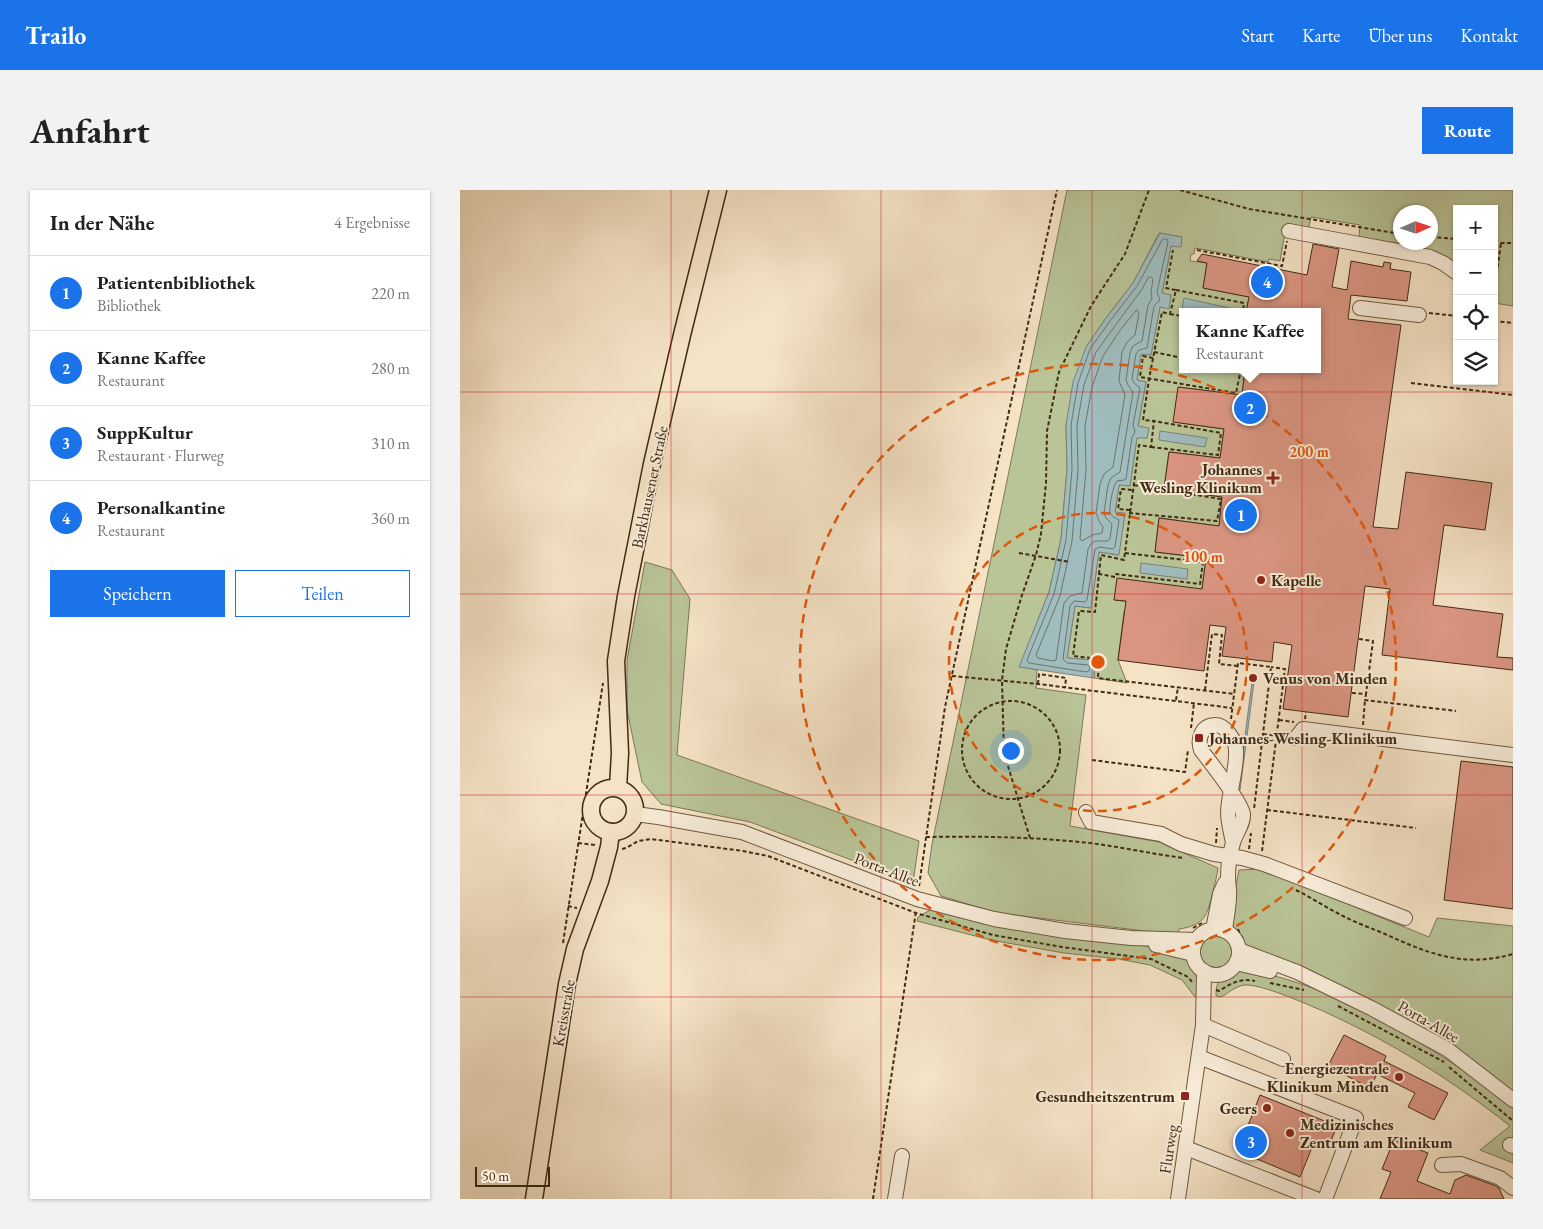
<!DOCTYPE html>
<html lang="de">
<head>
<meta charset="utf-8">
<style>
  :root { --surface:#fff; --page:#f2f2f2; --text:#222; --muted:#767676; --line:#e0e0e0; --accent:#1a73e8 }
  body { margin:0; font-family:"EB Garamond",serif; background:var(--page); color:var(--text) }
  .controls { position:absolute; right:15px; top:15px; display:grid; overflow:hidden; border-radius:0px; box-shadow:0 1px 4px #0004 }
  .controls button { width:45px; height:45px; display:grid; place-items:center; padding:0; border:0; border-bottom:1px solid var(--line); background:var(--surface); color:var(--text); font:25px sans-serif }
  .compass { position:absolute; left:933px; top:15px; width:45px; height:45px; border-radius:50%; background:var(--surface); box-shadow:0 1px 4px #0004; rotate:87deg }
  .scale { position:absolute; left:15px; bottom:12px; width:75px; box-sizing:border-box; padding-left:5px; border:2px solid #422b13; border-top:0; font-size:14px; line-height:18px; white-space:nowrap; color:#422b13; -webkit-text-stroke:4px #f8edda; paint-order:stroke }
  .you { position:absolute; left:550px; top:560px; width:18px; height:18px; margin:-12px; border:4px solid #fff; border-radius:50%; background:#1a73e8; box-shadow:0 0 0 8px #1a73e833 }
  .badge { display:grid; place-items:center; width:32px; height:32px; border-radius:50%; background:var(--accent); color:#fff; font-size:16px; font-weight:700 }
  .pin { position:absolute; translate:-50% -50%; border:2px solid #fff; box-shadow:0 1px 5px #0006 }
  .popup { position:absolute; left:719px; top:118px; width:142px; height:65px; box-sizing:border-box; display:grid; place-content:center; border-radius:0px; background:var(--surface); filter:drop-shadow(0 1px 4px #0005); font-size:16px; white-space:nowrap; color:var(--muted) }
  .popup b { font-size:19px; color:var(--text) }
  .popup::after { content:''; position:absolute; left:50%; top:100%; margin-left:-10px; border:10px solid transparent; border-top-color:var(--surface) }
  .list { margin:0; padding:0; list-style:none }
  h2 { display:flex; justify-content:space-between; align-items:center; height:65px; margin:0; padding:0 20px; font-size:21px }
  h2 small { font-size:16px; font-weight:400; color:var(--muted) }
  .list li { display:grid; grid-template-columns:32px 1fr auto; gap:15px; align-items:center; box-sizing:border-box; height:75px; padding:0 20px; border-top:1px solid var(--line) }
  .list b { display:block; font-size:19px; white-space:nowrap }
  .list p { margin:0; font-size:16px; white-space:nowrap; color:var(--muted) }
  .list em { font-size:16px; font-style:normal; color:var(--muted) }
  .actions { display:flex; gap:10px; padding:15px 20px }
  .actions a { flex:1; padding:11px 0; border:1px solid var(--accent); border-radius:0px; text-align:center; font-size:18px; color:var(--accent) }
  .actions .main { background:var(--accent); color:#fff }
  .icon { flex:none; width:28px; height:28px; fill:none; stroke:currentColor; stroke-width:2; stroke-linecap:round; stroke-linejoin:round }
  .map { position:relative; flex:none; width:1053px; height:1009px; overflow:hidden; border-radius:0px }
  header { display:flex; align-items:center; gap:30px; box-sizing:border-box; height:70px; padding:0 25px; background:var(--accent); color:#fff }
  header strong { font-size:24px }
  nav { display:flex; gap:28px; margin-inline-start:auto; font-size:18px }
  .intro { display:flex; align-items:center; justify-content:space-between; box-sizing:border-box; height:120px; padding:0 30px }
  h1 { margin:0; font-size:35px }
  .button { padding:12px 22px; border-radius:0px; background:var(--accent); color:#fff; font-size:18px; font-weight:700 }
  main { display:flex; gap:30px; padding:0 30px }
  aside { flex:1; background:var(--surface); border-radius:0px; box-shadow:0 1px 4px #0004 }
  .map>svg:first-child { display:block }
</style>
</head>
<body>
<header>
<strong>Trailo</strong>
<nav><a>Start</a><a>Karte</a><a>Über uns</a><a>Kontakt</a></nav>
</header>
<div class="intro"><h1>Anfahrt</h1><a class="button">Route</a></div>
<main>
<aside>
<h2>In der Nähe<small>4 Ergebnisse</small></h2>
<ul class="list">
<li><span class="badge">1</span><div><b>Patientenbibliothek</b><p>Bibliothek</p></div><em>220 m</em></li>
<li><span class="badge">2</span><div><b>Kanne Kaffee</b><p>Restaurant</p></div><em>280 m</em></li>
<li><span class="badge">3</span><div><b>SuppKultur</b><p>Restaurant · Flurweg</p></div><em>310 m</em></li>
<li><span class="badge">4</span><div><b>Personalkantine</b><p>Restaurant</p></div><em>360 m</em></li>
</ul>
<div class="actions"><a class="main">Speichern</a><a>Teilen</a></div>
</aside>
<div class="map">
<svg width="1053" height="1009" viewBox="0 0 1053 1009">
  <rect width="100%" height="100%" fill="#f5e3c6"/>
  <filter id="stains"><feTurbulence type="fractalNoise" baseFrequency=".004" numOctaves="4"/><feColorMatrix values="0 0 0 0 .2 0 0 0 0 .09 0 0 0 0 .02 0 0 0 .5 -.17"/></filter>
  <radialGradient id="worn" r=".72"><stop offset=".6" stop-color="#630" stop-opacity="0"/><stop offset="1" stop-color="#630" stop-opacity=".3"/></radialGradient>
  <g fill="#b9c497" stroke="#7e7855" fill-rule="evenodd">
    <path d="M 607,0 L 1053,0 L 1053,116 L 1040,114 L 1034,111 L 1034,19 L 997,19 L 997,74 C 974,54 928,52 899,48 L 900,35 L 851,27 L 848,41 L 826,37 L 820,71 L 809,69 L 808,72 L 735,58 L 734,64 L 731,64 L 730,71 L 747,73 L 743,98 L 789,107 L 786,122 L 722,122 L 722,155 L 721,155 L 720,161 L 722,162 L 722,179 L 785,179 L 782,205 L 718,197 L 714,232 L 764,239 L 760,268 L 709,262 L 704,299 L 762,307 L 759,336 L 699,328 L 695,362 L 746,368 L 742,399 L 655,410 L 676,413 L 664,421 L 658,470 L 667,493 L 634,488 L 635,470 L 607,468 L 615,416 L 631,418 L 639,362 L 658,365 L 665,324 L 655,323 L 659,295 L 670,296 L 677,247 L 687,248 L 678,237 L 686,192 L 677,190 L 681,163 L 691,165 L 700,116 L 709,118 L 711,105 L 702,104 L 711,56 L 722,47 L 699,43 L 673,93 L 646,128 L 626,157 L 606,235 L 607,279 L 601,349 L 589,402 L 560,476 L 577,480 L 576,498 L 626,505 L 610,636 L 699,652 L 758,678 C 757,686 755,693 753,701 C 747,725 746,735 719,739 L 718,745 L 537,723 L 481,706 L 468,683 L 472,654 ZM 941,22 L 971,22 L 971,52 L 941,52 Z"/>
    <path d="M 185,372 L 212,380 L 230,409 L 217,565 L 459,651 L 453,693 L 290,632 L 201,614 L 182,592 L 167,520 L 167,470 Z"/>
    <path d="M 802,679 L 969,747 L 977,728 L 1053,736 L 1053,901 L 994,859 L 783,755 L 770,735 L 769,731 L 779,680 Z"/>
    <path d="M 472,719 C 526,729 580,740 634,750 C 658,753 709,756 728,768 C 740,777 739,794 740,807 L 735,807 L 722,790 L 690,775 L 659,769 L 604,763 L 531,750 L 457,731 L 458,727 Z"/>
    <circle cx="756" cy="762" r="16"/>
    <path d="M 785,779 C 821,786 857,798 890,814 C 905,821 920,830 934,838 C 977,862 1014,886 1053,916 L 1053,973 L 1020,960 L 1050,936 C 983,883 912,840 832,808 C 822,804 795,794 785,795 C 775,796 769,803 761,807 L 756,806 C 756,802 756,797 758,793 C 762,785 777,780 785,779 Z"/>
  </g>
  <g fill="#9fbcbe" stroke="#7a827a">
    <path d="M 700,43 L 722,47 L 721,57 L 711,56 L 702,103 L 711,105 L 709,119 L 700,117 L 691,165 L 681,164 L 677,190 L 686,192 L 678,236 L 689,238 L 687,248 L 677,248 L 670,296 L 659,295 L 655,322 L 665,323 L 659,365 L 639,362 L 631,418 L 615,416 L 607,468 L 635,470 L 634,488 L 559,477 L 589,402 L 601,349 L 607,279 L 606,235 L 613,192 L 626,157 L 646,128 L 673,93 Z"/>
    <path d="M 724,108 L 769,118 L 769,122 L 737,122 L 722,119 Z"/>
    <path d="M 700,241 L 747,248 L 745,257 L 699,250 Z"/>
    <path d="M 681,373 L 728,379 L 727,389 L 680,383 Z"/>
    <path d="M 793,484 L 796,485 L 797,488 L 794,492 L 780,600 L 778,600 L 792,492 L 789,488 L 790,486 Z"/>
  </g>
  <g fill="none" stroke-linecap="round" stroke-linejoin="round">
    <g stroke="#707468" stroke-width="1">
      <path d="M 703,49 L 707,49 L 708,52 L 697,102 L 700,110 L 694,116 L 687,158 L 679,160 L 676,164 L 672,189 L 674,193 L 680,198 L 673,235 L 675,242 L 672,247 L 666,289 L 664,290 L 657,291 C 653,295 649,317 650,322 C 651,327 656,328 659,330 L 655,357 L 653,359 L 640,357 L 635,359 L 627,410 L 625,412 L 614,411 L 610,416 L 603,469 L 607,473 L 628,475 L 630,477 L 629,481 L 626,482 L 569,473 L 567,470 L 594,404 L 606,350 L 612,279 L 611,235 L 618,193 L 630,159 L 650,131 L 677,96 Z"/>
      <path d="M 691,87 L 693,89 L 691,102 L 692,109 L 688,115 L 682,151 L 673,156 L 670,163 L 666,190 L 668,195 L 673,202 L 660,282 L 651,288 L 648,295 L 644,323 L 646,328 L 652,334 L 650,349 L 648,351 L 635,351 L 631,354 L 628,359 L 622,403 L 610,406 L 604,413 L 596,470 L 593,471 L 578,468 L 576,465 L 600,406 L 612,351 L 618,280 L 617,235 L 624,195 L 636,162 L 682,99 L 688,88 Z"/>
      <path d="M 677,120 L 679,123 L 675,145 L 667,152 L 662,162 L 659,191 L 665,205 L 653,277 L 644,284 L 640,294 L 636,323 L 639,331 L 643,337 L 642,343 L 632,345 L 622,351 L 620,349 L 626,280 L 625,236 L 632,197 L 643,166 L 661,139 Z"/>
    </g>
  </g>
  <g fill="#da9581" stroke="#422b13">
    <path d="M 853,54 L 879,59 L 872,97 L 887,100 L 891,71 L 923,77 L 924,72 L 931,73 L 930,79 L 951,82 L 947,111 L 891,105 L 888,129 L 941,135 L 913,337 L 938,339 L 946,282 L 1032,293 L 1025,340 L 984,335 L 973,415 L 1043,424 L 1037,467 L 1053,468 L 1053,480 L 922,465 L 930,399 L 905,396 L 888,527 L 823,519 L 832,455 L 814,452 L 812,472 L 762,466 L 766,437 L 750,435 L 744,481 L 658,470 L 666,411 L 654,410 L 657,388 L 742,399 L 746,368 L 695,362 L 699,328 L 759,336 L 762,307 L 704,299 L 709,262 L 760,268 L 764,239 L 713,232 L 718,197 L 782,205 L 785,179 L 858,179 L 858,122 L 786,122 L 789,107 L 743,98 L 747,73 L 737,71 L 742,64 L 847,85 Z"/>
    <path d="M 1001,571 L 1053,577 L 1053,719 L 984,710 Z"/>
    <path d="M 884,845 L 926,866 L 924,871 L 988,903 L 974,930 L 948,917 L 955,903 L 917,884 L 910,898 L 868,876 Z"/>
    <path d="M 800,905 L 877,936 L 869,956 L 855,950 L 840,987 L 778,961 Z"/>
    <path d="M 934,950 L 968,963 L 957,991 L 990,1004 L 995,990 L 1006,985 L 1036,996 L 1039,998 L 1044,1009 L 920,1009 L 931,982 L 922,979 Z"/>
  </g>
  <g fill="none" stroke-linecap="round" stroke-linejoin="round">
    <defs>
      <g id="minor">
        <path d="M 829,41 L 970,67 L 983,73 L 997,83"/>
        <path d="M 900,118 L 959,125"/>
        <path d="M 836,548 L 843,539 L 1053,565"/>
        <path d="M 626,622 L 631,632 L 701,644 L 721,654 L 754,664 L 782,668 L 804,674 L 945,728"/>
        <path d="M 175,624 L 198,627 L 282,642 L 457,709 L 534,729 L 605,741 L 671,748 L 736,750"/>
        <path d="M 753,739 L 760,704 L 765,693"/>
        <circle cx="756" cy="762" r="23"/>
        <path d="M 765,741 C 766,729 769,718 769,706 C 770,700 768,694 768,687 C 768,677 770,663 773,653 C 775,644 784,634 783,624 C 781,611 751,573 741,560 C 737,548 742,535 756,535 C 765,535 776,551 776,560 C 777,580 769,601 768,622 C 768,632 771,642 773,653"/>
        <path d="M 696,755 L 733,764"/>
        <path d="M 779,760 L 837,782 L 911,818 L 987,859 L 1053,910"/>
        <path d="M 776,773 L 810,781"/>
        <path d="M 743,835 L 823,869"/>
        <path d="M 739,867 L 896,928 L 865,1009"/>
        <path d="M 1050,955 L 1053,956"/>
        <path d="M 726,958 L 856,1009"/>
        <path d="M 982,975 L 1001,974 L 1040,988 L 1053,998"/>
        <path d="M 435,1009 L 442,966"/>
        <path d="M 718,1009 L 743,835 L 744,781"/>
      </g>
      <g id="major">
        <circle cx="153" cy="620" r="22"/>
        <path d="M 158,598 L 160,563 L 156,471 L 166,406 L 192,274 L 222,145 L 258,0"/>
        <path d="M 74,1009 L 107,794 L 115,759 L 140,691 L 149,657 L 151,642"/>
      </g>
    </defs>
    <use href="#minor" stroke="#6f5940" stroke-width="16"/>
    <use href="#major" stroke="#422b13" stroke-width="19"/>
    <g stroke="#422b13" stroke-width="2" stroke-dasharray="4 2.5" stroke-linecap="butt">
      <path d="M 720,0 L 789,19 L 941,44"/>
      <path d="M 971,47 L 997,49"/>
      <path d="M 1034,53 L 1053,53"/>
      <path d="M 737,60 L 822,76 L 827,51"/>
      <path d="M 716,100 L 784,113 L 783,122"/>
      <path d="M 1034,103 L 1041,53"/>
      <path d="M 969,123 L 997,126"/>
      <path d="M 710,124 L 722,126"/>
      <path d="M 1034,131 L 1053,133"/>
      <path d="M 694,162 L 722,168"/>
      <path d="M 693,168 L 683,166 L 680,187 L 776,203 L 781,179"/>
      <path d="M 951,193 L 1053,205"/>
      <path d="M 691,257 L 758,265 L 761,243 L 694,231"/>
      <path d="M 670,320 L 658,319 L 661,299 L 673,300"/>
      <path d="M 669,323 L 757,331 L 761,309 L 673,295"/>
      <path d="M 559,363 L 610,372"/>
      <path d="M 665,363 L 743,372 L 740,394 L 656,384 L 655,387 L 639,384 L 635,422 L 619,421 L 613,466 L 639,469 L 638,488 L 774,504"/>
      <path d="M 639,384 L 641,365 L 664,370 L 679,255 L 691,257 L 694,231 L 683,230 L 689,189 L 702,122 L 710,124 L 716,100 L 706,98 L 713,60"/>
      <path d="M 899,449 L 913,451 L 906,504"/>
      <path d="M 492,486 L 578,494 L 772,518"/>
      <path d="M 578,494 L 579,484 L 606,488 L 605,498"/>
      <path d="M 745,500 L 752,444 L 762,445 L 759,474 L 778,476"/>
      <path d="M 892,503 L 906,504 L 905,510 L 996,521"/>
      <path d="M 716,510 L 718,497"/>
      <circle cx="551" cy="560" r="49"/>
      <path d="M 771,529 L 778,473 L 811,477 L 794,619"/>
      <path d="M 845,529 L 846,522"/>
      <path d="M 819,530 L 834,532"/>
      <path d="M 903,535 L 905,510"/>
      <path d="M 731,538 L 734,513"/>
      <path d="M 803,544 L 826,547"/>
      <path d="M 632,570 L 725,582 L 728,560"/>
      <path d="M 807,620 L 956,638"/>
      <path d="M 466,647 C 521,646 575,647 630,653 C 661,657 692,664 724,668"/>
      <path d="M 570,648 L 544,563 L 542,490 L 546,459 L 561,408 L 576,365 L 581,344 L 586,293 L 587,241 L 599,182 L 631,116 L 665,64 L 689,0"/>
      <path d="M 118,653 L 135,655"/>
      <path d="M 756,653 L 757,638"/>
      <path d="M 162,659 L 166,658 L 178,651 L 191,649 L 283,661 L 308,666 L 456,723 L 533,745 L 602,757 L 691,769 L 728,787 L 732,792"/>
      <path d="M 789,659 L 791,643"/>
      <path d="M 802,661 L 825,479 L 811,477"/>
      <path d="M 459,696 L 485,517 L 597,0"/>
      <path d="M 836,700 C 852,708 867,718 883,726 C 896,733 911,738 925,744 C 969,764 1004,778 1053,764"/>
      <path d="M 108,716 L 117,718"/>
      <path d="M 733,738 L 742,733"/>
      <path d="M 778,739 L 782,749"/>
      <path d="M 103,753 L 143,493"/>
      <path d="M 810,793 L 844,800"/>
      <path d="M 756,800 L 759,801 C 771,793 781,788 795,791"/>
      <path d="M 878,816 L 984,872"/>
      <path d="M 989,877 L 1053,931"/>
      <path d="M 413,1009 L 456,721"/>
    </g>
    <use href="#minor" stroke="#f8edda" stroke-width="14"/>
    <use href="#major" stroke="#f5e3c6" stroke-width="16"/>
  </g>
  <path fill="none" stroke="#d62828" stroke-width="1" stroke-opacity="0.55" d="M 211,0 L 211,1009M 421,0 L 421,1009M 632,0 L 632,1009M 842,0 L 842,1009M 0,202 L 1053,202M 0,404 L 1053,404M 0,605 L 1053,605M 0,807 L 1053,807"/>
  <g fill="none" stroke="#e0570c" stroke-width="2.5" stroke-dasharray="9 6">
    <circle cx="638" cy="472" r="149"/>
    <circle cx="638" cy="472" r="298"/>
  </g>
  <g fill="#8f2418" stroke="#f8edda" stroke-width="2">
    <path d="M810.5 280.5h5v5h5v5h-5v5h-5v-5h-5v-5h5z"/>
    <circle cx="801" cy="390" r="5"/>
    <circle cx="793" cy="488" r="5"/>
    <rect x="734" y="543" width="10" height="10" rx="2.5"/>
    <circle cx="939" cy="887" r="5"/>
    <rect x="720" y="901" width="10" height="10" rx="2.5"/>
    <circle cx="807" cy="918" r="5"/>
    <circle cx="830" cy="943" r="5"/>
  </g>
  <g text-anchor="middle" stroke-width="4" stroke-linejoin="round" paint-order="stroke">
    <g font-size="16" font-weight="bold" fill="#422b13" stroke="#f8edda" text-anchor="end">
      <text x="802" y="285">Johannes<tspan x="802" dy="18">Wesling Klinikum</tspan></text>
      <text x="811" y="396" text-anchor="start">Kapelle</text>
      <text x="803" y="494" text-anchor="start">Venus von Minden</text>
      <text x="749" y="554" text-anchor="start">Johannes-Wesling-Klinikum</text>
      <text x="929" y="884">Energiezentrale<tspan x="929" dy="18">Klinikum Minden</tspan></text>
      <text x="715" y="912">Gesundheitszentrum</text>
      <text x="797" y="924">Geers</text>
      <text x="840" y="940" text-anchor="start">Medizinisches<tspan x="840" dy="18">Zentrum am Klinikum</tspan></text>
    </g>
    <g font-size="16" fill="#422b13" stroke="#f8edda">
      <text transform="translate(189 297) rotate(-78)" y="6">Barkhausener Straße</text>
      <text transform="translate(427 679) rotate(21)" y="6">Porta-Allee</text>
      <text transform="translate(103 823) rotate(-80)" y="6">Kreisstraße</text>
      <text transform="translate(969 831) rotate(30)" y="6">Porta-Allee</text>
      <text transform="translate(708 959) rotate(-81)" y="6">Flurweg</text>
    </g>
  </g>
  <circle cx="638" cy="472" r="8" fill="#e0570c" stroke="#f8edda" stroke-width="2.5"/>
  <g font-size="15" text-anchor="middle" font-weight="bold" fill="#e0570c" stroke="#f8edda" stroke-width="4" stroke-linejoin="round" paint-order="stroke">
    <text x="849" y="267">200 m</text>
    <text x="743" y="372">100 m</text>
  </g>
  <rect width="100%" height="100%" filter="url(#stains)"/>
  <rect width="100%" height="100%" fill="url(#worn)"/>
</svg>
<div class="controls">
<button>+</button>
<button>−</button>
<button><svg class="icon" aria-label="locate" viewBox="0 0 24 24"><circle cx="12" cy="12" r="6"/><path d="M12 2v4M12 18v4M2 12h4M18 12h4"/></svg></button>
<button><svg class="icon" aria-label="layers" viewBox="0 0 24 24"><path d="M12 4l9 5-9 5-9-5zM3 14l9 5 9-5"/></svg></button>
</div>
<svg class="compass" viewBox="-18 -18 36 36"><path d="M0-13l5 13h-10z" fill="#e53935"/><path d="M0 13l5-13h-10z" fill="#767676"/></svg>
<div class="scale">50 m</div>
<div class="you"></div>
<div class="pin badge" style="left:781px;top:325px">1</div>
<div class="pin badge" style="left:790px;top:218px">2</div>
<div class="popup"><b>Kanne Kaffee</b>Restaurant</div>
<div class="pin badge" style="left:791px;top:952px">3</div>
<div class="pin badge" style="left:807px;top:92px">4</div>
</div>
</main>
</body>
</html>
